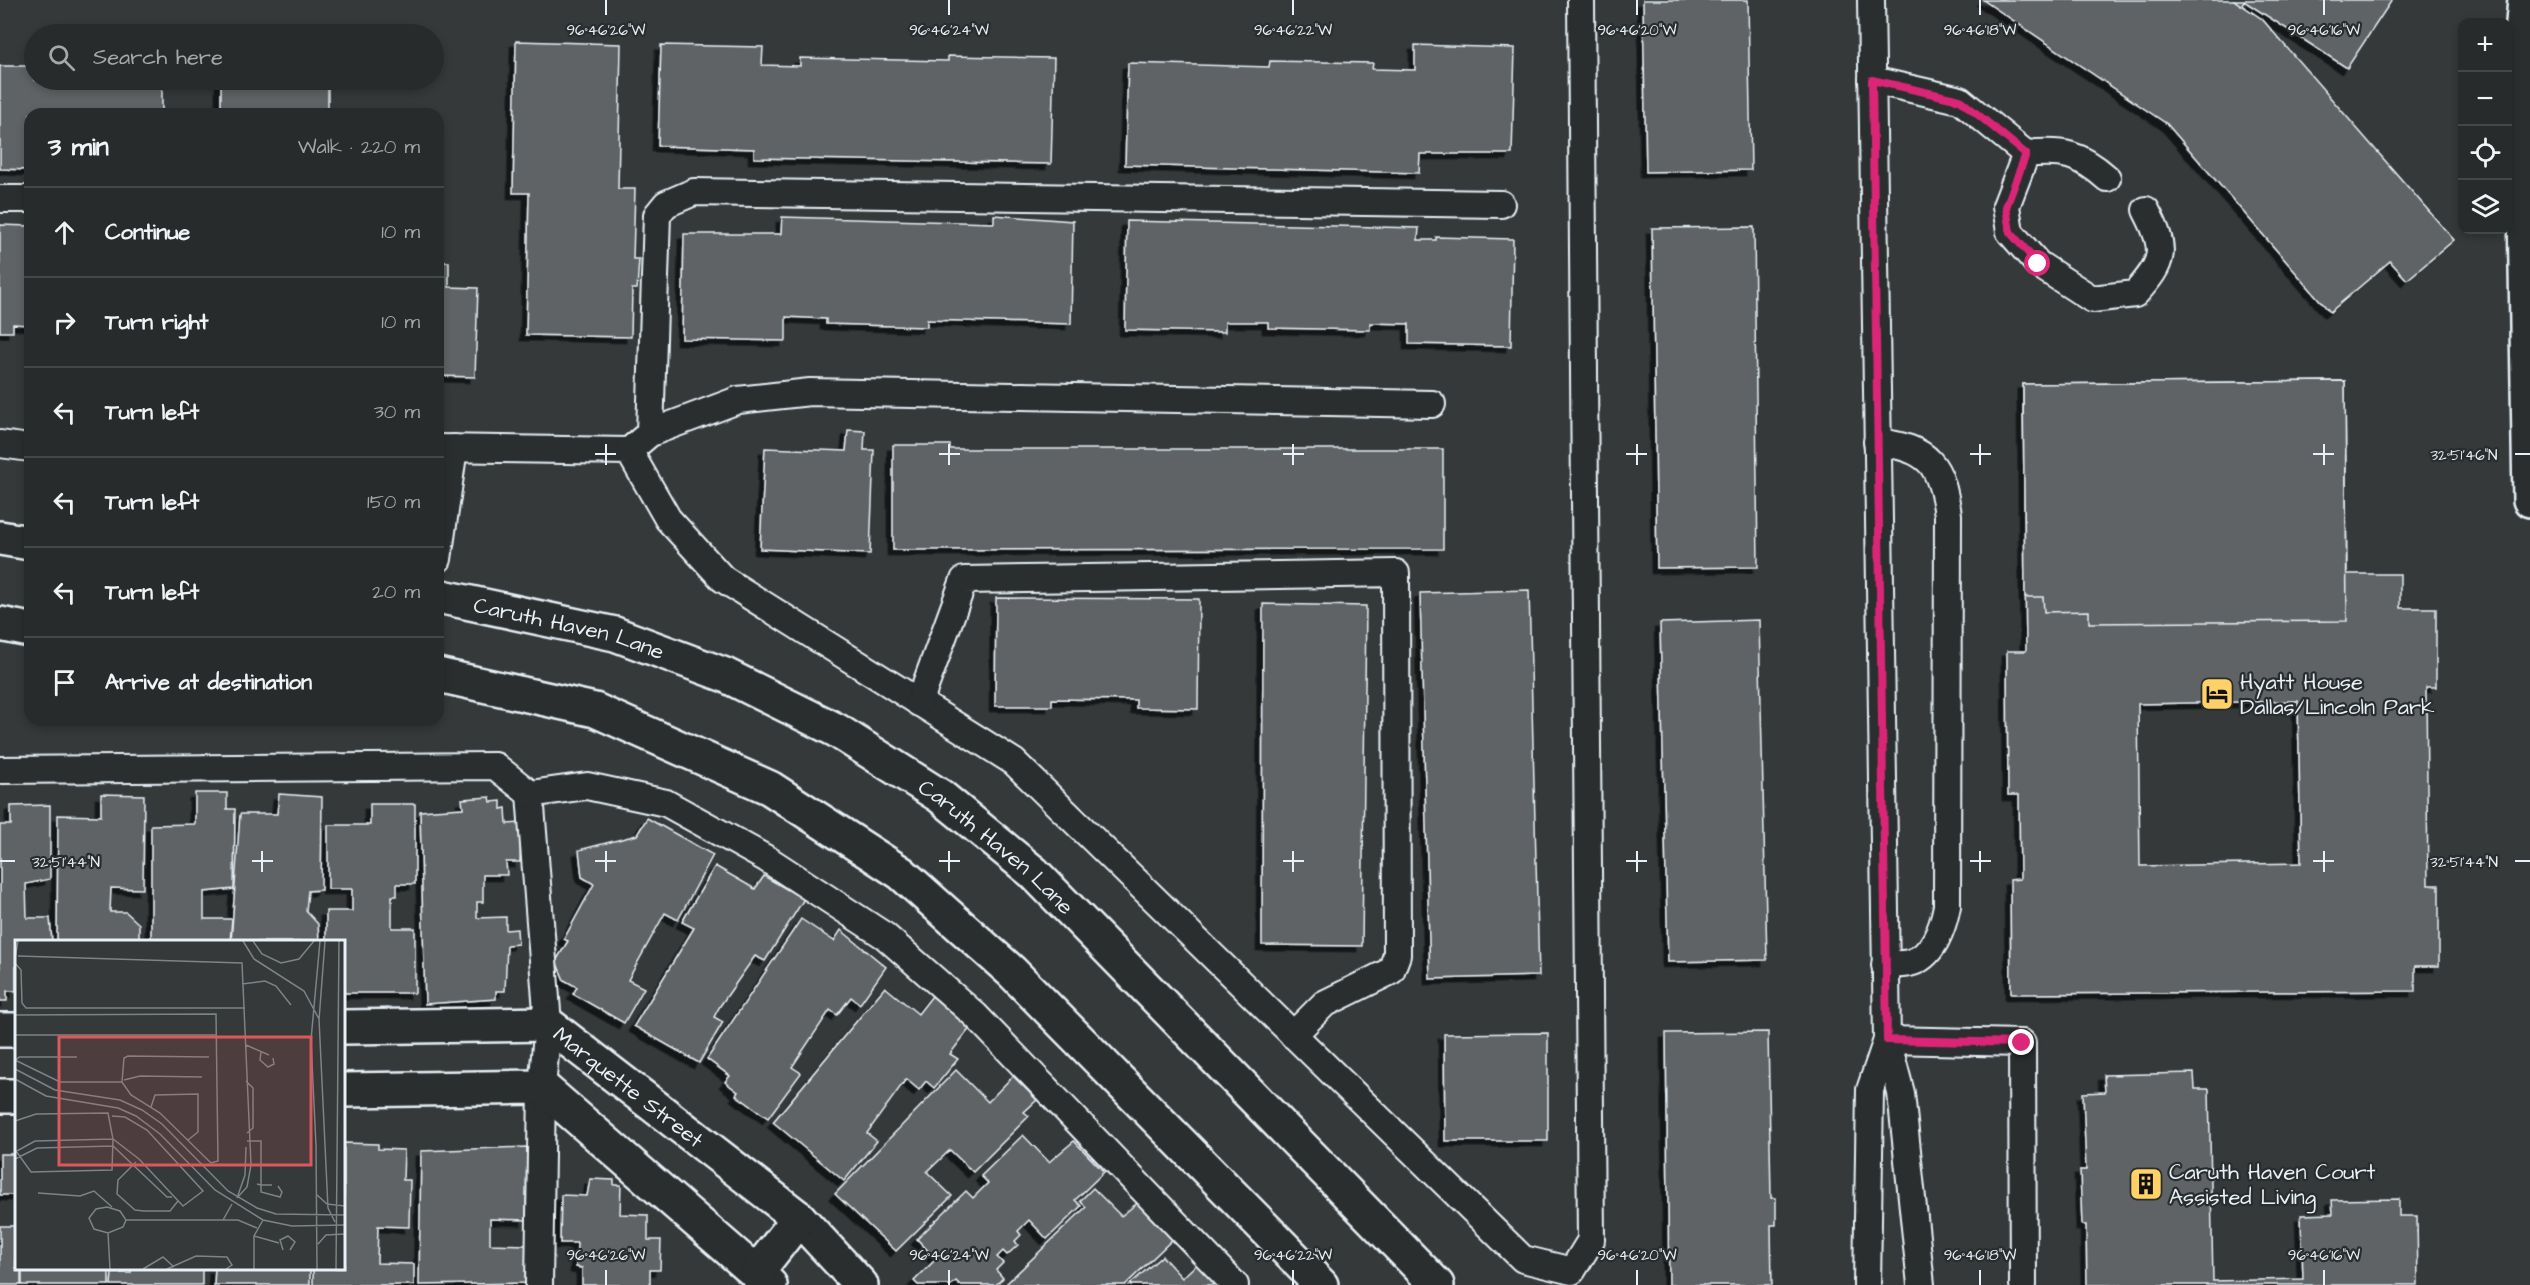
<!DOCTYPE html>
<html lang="en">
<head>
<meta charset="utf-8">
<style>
  :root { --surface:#282b2c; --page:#343738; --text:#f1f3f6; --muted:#a5a7a9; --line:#444748 }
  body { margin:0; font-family:"Architects Daughter",sans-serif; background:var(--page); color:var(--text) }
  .controls { position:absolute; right:18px; top:18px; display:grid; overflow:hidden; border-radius:12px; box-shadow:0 3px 9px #0003 }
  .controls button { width:54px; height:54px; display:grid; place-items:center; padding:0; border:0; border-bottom:2px solid var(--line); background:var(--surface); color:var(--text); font:30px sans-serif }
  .stop { position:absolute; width:18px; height:18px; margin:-14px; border:4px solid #db2777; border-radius:50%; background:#fff }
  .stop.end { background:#db2777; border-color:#fff; box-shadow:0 2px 6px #0008 }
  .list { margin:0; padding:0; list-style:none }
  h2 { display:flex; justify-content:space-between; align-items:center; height:78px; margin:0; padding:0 24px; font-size:26px }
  h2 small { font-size:20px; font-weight:400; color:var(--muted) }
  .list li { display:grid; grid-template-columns:39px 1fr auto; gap:18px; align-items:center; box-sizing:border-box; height:90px; padding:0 24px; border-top:2px solid var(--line) }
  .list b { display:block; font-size:22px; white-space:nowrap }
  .list em { font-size:20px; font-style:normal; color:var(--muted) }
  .icon { flex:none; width:33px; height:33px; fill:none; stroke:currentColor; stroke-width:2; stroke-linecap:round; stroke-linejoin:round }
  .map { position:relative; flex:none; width:2530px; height:1285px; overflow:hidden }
  .search { position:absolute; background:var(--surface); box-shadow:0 3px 9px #0003; left:24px; top:24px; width:420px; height:66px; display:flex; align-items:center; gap:15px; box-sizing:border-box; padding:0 21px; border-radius:33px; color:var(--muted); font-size:22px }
  .panel { position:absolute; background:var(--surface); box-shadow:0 3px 9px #0003; left:24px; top:108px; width:420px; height:618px; border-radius:18px }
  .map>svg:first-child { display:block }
</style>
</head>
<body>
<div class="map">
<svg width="2530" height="1285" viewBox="0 0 2530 1285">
  <defs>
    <filter id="shadow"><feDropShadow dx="-5.5" dy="5.5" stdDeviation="0" flood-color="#0009"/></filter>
  </defs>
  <rect width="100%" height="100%" fill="#35393a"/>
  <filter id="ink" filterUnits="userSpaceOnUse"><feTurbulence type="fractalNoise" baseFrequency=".0167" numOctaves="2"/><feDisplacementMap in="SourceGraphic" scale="12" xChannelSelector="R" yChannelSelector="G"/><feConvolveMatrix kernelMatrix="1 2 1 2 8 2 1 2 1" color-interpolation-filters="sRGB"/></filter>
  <g filter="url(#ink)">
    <g fill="#5f6365" stroke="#e8f1f8" stroke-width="1.5" fill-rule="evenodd" filter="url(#shadow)">
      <path d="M 1643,0 L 1748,0 L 1751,170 L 1646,172 Z"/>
      <path d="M 1983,0 L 2234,0 L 2262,19 L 2454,240 L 2407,280 L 2390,261 L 2330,312 L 2167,124 Z"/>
      <path d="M 2234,0 L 2392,0 L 2347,68 L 2244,1 L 2241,5 Z"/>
      <path d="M 516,41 L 621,44 L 618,189 L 635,189 L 633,259 L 639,259 L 637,289 L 632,289 L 631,337 L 526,335 L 529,193 L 513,193 Z"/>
      <path d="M 661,45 L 763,47 L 762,65 L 800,66 L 800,58 L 948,61 L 948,56 L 1054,58 L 1051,164 L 754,158 L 754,149 L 658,146 Z"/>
      <path d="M 1415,45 L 1515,48 L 1512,154 L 1420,154 L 1419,173 L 1125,165 L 1128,63 L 1269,67 L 1270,61 L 1373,63 L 1372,69 L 1415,70 Z"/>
      <path d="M 0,66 L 34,66 L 34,80 L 162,80 L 162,114 L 30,114 L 30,170 L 0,169 Z"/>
      <rect x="221" y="80" width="107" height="34"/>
      <path d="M 994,215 L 1073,221 L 1071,324 L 927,320 L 927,327 L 826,324 L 826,319 L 786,317 L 786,341 L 682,339 L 684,234 L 781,234 L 782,217 L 994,223 Z"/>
      <path d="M 1127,221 L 1419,228 L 1418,240 L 1436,240 L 1436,237 L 1513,239 L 1511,346 L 1409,344 L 1409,324 L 1370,323 L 1370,330 L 1268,328 L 1268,322 L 1225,322 L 1225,332 L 1125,330 Z"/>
      <path d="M 0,225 L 30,226 L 30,325 L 13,324 L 13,332 L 0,332 Z"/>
      <path d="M 1754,227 L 1758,567 L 1657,568 L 1652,228 Z"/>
      <path d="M 438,262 L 449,262 L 449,287 L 478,288 L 475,377 L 438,376 Z"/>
      <path d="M 2345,381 L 2347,574 L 2400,574 L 2400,608 L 2436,608 L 2436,687 L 2426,687 L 2428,885 L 2439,885 L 2439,966 L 2415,966 L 2415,991 L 2011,994 L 2010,880 L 2020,879 L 2019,795 L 2008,795 L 2007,651 L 2026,651 L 2023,384 ZM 2298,701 L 2301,863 L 2140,866 L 2138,704 Z"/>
      <path d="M 2345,381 L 2347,621 L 2089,623 L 2089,611 L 2044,612 L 2043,597 L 2025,597 L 2023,384 Z"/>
      <path d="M 848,430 L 865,431 L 864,450 L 874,450 L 870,554 L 760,549 L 765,448 L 846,451 Z"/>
      <path d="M 893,445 L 950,445 L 950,449 L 1443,449 L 1443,549 L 893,550 Z"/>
      <path d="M 1529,590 L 1539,976 L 1430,979 L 1420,593 Z"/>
      <path d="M 996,598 L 1199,599 L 1198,709 L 1136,708 L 1136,700 L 1052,699 L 1052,706 L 995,706 Z"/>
      <path d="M 1263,604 L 1366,606 L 1362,946 L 1262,945 Z"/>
      <path d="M 1759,620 L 1767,960 L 1668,962 L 1660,623 Z"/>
      <path d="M 195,793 L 227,793 L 227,809 L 235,809 L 234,889 L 204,892 L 204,919 L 232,919 L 230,942 L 151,942 L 151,825 L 195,824 Z"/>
      <path d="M 101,794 L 144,795 L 143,889 L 111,888 L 110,912 L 126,912 L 139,924 L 139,942 L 57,942 L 58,815 L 101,816 Z"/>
      <path d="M 279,794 L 322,797 L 321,890 L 308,891 L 306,911 L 318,924 L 319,941 L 325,942 L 231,942 L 240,814 L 277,814 Z"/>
      <path d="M 490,797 L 491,802 L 501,801 L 501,809 L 506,808 L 507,824 L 521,823 L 520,862 L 506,862 L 507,875 L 483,875 L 483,902 L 477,902 L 477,918 L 506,917 L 506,930 L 517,929 L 518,944 L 507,945 L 505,991 L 496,991 L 496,999 L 425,1004 L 420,811 L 463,808 L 462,799 Z"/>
      <path d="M 370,804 L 415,804 L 415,884 L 397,884 L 397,896 L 392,896 L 392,928 L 415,928 L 415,993 L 344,993 L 344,942 L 326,942 L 326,911 L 352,911 L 352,889 L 328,889 L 328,825 L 370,825 Z"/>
      <path d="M 50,805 L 50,879 L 26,884 L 27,918 L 50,918 L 52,942 L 16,942 L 16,991 L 7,991 L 7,1001 L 0,1001 L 0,825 L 11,825 L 11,806 Z"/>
      <path d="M 647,818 L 713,855 L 678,920 L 665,913 L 628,980 L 644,988 L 624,1023 L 573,994 L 577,987 L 564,980 L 556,961 L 568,941 L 564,939 L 594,884 L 582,877 L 579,850 L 637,835 Z"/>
      <path d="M 715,866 L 755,889 L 764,876 L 804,899 L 765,961 L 755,956 L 720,1006 L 714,1017 L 723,1022 L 699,1063 L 634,1026 L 694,928 L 682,922 Z"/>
      <path d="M 801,919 L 834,941 L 841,930 L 886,967 L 860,1004 L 851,997 L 837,1015 L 830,1010 L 792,1067 L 801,1073 L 768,1118 L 736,1095 L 738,1092 L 725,1082 L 730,1076 L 707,1059 Z"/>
      <path d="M 885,987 L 918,1014 L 932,996 L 970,1028 L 950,1054 L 958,1059 L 934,1088 L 926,1081 L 919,1090 L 906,1079 L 867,1133 L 877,1141 L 844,1181 L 773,1122 Z"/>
      <path d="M 1768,1032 L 1771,1198 L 1776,1198 L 1776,1225 L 1771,1225 L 1772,1285 L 1669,1285 L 1666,1033 Z"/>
      <path d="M 1548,1033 L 1548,1141 L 1445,1141 L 1444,1034 Z"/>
      <path d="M 956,1070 L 988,1102 L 1013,1076 L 1037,1100 L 1024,1112 L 1029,1116 L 973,1172 L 950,1150 L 927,1172 L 952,1196 L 896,1251 L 835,1194 Z"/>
      <path d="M 2194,1073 L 2195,1089 L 2209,1089 L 2213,1281 L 2303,1279 L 2301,1215 L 2333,1214 L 2332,1200 L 2399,1199 L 2399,1216 L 2417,1216 L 2418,1285 L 2087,1285 L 2086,1225 L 2082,1225 L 2080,1170 L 2086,1170 L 2083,1093 L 2105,1092 L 2104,1075 Z"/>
      <path d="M 1023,1135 L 1049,1162 L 1074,1141 L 1104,1172 L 1075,1200 L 1081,1206 L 1047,1239 L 1029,1220 L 1018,1231 L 1021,1235 L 1015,1241 L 1018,1245 L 1007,1255 L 1003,1251 L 997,1257 L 1003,1263 L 996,1270 L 1003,1278 L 996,1285 L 960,1285 L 956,1281 L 951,1285 L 918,1285 L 914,1281 L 936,1259 L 917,1239 L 966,1191 L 973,1198 L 988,1183 L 981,1176 Z"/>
      <path d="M 344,1143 L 378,1144 L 378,1149 L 404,1150 L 403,1180 L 410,1180 L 409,1227 L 378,1226 L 377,1263 L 414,1264 L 414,1285 L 313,1285 L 313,1268 L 344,1268 Z"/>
      <path d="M 527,1147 L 526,1220 L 490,1219 L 490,1244 L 527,1245 L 527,1283 L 419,1285 L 421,1151 Z"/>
      <rect x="0" y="1154" width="16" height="41"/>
      <path d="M 590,1179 L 614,1180 L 614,1185 L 621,1185 L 620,1214 L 648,1215 L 648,1240 L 661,1240 L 660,1270 L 650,1270 L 650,1285 L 582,1285 L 582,1268 L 576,1267 L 577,1243 L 560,1243 L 561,1195 L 587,1196 Z"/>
      <path d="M 1093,1188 L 1121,1216 L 1140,1201 L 1175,1237 L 1125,1285 L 1005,1285 L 1086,1207 L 1080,1201 Z"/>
      <path d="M 0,1226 L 16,1226 L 16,1268 L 21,1268 L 21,1285 L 0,1285 Z"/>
      <path d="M 1162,1256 L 1182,1278 L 1198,1263 L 1218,1285 L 1129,1285 Z"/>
      <rect x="22" y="1268" width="87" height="17"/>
      <path d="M 131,1268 L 202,1268 L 202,1285 L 111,1285 L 112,1273 L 131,1273 Z"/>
      <path d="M 215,1268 L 310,1268 L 310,1285 L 214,1285 Z"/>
    </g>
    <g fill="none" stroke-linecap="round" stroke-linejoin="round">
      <defs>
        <g id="service">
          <path d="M 1871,0 L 1887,1040 L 1901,1093 L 1921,1285"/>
          <path d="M 1872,80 L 1960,100 L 2026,154 C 2063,150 2080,154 2107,178"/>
          <path d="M 2026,154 L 2006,206 L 2010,232 L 2038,264 L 2092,299 L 2135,294 C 2165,261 2167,250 2146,210"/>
          <path d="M 0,199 L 30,199"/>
          <path d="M 650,433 L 738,400 L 810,392 L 1432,404"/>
          <path d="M 1877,442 C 1930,448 1941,465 1948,515 L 1947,906 C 1943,927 1933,958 1909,963 C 1902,965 1893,964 1885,965"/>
          <path d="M 0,444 L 30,448"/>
          <path d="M 438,448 L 629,451 L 668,519 L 723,579 L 1014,762 L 1523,1259 L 1572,1271 L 1591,1240 L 1581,0"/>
          <path d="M 629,451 L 650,433 L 657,215 L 666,204 L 694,192 L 1501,204"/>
          <path d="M 438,559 L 454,448"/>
          <path d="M 919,703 L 964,580 L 1396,573 L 1397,955 L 1391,971 L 1324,1004 L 1293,1035"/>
          <path d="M 0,770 L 495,766 L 530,794 L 548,1024 L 542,1087 L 539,1285"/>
          <path d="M 530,794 L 587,786 L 666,803 L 767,859 L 885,936 L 975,1015 L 1235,1285"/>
          <path d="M 1887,1040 L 2022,1043 L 2023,1285"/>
          <path d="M 1867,1285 L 1870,1090 L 1887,1040"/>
        </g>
        <g id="minor">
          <path id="s1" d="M 344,1027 L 548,1024 L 799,1218 L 861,1285"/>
          <path d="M 0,1030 L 16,1030"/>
          <path d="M 344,1090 L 542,1087 L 770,1285"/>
          <path d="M 0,1096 L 16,1096"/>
          <path d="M 757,1272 L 799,1218"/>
        </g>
        <g id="secondary">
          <path d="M 0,538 L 30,543"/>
          <path id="s2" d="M 438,596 L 615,634 L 725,675 L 836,730 L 940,796 L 1034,873 L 1437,1285"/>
          <path d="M 0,624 L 30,630"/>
          <path d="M 438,675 L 595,710 L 770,788 L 901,873 L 1012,972 L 1321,1285"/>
        </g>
        <path id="motorway" d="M 2525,0 L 2522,34 L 2530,500"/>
      </defs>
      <use href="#service" stroke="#e8f1f8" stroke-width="30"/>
      <use href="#minor" stroke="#e8f1f8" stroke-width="38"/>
      <use href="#secondary" stroke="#e8f1f8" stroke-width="38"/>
      <use href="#motorway" stroke="#e8f1f8" stroke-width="38"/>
      <use href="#service" stroke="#2a2d2e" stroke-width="26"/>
      <use href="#minor" stroke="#2a2d2e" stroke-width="33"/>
      <use href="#secondary" stroke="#2a2d2e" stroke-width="33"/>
      <use href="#motorway" stroke="#2a2d2e" stroke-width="33"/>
    </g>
  </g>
  <g fill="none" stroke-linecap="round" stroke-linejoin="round" filter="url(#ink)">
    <path stroke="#db2777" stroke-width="8" d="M 2022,1043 L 1887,1040 L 1872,80 L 1960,100 L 2026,154 L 2006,207 L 2010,232 L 2038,264"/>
  </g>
  <path fill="none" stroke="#e8f1f8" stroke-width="2" d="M 606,0 L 606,15M 949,0 L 949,15M 1293,0 L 1293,15M 1637,0 L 1637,15M 1980,0 L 1980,15M 2324,0 L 2324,15M 606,444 L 606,465M 949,444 L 949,465M 1293,444 L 1293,465M 1637,444 L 1637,465M 1980,444 L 1980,465M 2324,444 L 2324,465M 595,454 L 616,454M 939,454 L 960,454M 1283,454 L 1304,454M 1626,454 L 1647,454M 1970,454 L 1991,454M 2313,454 L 2334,454M 2515,454 L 2530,454M 262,851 L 262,872M 606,851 L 606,872M 949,851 L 949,872M 1293,851 L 1293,872M 1637,851 L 1637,872M 1980,851 L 1980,872M 2324,851 L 2324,872M 0,861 L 15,861M 252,861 L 273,861M 595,861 L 616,861M 939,861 L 960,861M 1283,861 L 1304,861M 1626,861 L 1647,861M 1970,861 L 1991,861M 2313,861 L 2334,861M 2515,861 L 2530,861M 606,1270 L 606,1285M 949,1270 L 949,1285M 1293,1270 L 1293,1285M 1637,1270 L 1637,1285M 1980,1270 L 1980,1285M 2324,1270 L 2324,1285"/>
  <defs>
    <symbol id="hotel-square" viewBox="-11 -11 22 22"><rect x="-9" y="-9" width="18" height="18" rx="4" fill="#ffd166" stroke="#2a2d2e"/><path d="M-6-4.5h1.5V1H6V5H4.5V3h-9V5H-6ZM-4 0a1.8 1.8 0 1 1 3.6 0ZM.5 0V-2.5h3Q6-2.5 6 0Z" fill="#111"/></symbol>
    <symbol id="building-square" viewBox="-11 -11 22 22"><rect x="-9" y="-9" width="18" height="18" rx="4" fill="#ffd166" stroke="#2a2d2e"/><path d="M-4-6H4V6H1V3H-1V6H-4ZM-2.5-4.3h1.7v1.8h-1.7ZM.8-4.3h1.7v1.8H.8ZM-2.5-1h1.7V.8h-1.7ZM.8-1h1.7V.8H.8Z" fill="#111"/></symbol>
  </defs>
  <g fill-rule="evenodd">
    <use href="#hotel-square" x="2198" y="675" width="38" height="38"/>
    <use href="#building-square" x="2127" y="1165" width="38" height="38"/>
  </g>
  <g text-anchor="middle" stroke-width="4.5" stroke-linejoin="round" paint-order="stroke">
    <g font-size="22" fill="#e8f1f8" stroke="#2a2d2e">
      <text dy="8" stroke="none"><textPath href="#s2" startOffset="135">Caruth Haven Lane</textPath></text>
      <text dy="8" stroke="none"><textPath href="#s2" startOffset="621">Caruth Haven Lane</textPath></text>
      <text dy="8" stroke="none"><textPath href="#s1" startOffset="306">Marquette Street</textPath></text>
    </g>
    <g font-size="22" fill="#e8f1f8" stroke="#2a2d2e" text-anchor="start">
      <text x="2240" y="689">Hyatt House<tspan x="2240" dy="25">Dallas/Lincoln Park</tspan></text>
      <text x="2169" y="1179">Caruth Haven Court<tspan x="2169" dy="25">Assisted Living</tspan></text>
    </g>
  </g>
  <g transform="translate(15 940)">
    <rect width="330" height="330" fill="#35393a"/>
    <path fill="none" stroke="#7d8386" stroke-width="1.5" d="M 228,1 L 239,19 L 289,51 L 304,79 L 313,268 L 320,282M 238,1 L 247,14 L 266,23 L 284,19 L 299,1M 3,16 L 227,23 L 236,225 L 232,247 L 222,258M 0,19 L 3,1M 0,23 L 6,30 L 7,63 L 11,68 L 230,68M 227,44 L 250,41 L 261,46 L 276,65M 0,75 L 201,74 L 203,221 L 196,223 L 145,173 L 116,155 L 107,142 L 45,142 L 0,120M 304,80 L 310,1M 0,95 L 202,95M 231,105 L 254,115M 246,112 L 245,120 L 253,127 L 259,124 L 258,118M 1,120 L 4,117 L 62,117M 0,129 L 40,150 L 105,160 L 127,170 L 147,184 L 213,251 L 242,268 L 261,274 L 330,275M 0,139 L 31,156 L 103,168 L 121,176 L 145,194 L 200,250 L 248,280 L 277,286 L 330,285M 109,140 L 125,136 L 187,137M 231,141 L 238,148 L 238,188 L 232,193M 107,142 L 109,118 L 113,116 L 194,117M 136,167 L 140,155 L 183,154 L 183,192 L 173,200M 0,181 L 21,174 L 93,173 L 98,199 L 97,230 L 16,232 L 1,211M 232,201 L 246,201 L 246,245 L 242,244M 301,203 L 302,329M 301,206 L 296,100 L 305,1M 0,212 L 20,201 L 98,199 L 124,219 L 168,266 L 188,251 L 132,190 L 110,177 L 97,176M 0,219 L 22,208 L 98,206 L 152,257 L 157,257M 121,222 L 103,240 L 102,254 L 120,270 L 129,271 L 155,271 L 163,261M 257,245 L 246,245 L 246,252 L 265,257 L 267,252 L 263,246M 23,253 L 65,256 L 79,251 L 97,267M 301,254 L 312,264 L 330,266M 222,258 L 230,235 L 231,207M 92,267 L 105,271 L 111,280 L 108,287 L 93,293 L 79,289 L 74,278 L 81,269 ZM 111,280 L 223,280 L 242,288M 208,280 L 217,264M 93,293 L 95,329M 239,296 L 264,303M 303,304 L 311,295 L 330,294M 268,310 L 265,300 L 273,296 L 280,302 L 275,310M 128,329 L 148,317 L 159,327M 152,329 L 181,316 L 212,317 L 217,325 L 211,329M 239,329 L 239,296 L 248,280M 321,329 L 324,1"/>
    <path fill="#da5a5c" fill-opacity="0.15" stroke="#da5a5c" stroke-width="3" d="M 44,97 L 296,97 L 296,225 L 44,225 Z"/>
    <rect width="330" height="330" fill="none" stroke="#e8f1f8" stroke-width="3"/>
  </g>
  <g font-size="15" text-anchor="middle" fill="#e8f1f8" stroke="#2a2d2e" stroke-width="4.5" stroke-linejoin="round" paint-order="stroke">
    <text x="606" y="35">96°46'26"W</text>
    <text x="949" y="35">96°46'24"W</text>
    <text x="1293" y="35">96°46'22"W</text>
    <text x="1637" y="35">96°46'20"W</text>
    <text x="1980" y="35">96°46'18"W</text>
    <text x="2324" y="35">96°46'16"W</text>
    <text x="2464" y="460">32°51'46"N</text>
    <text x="66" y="867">32°51'44"N</text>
    <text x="2464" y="867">32°51'44"N</text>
    <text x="606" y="1260">96°46'26"W</text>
    <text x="949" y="1260">96°46'24"W</text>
    <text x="1293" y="1260">96°46'22"W</text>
    <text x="1637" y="1260">96°46'20"W</text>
    <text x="1980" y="1260">96°46'18"W</text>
    <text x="2324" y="1260">96°46'16"W</text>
  </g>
</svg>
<div class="controls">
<button>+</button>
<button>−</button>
<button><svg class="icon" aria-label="locate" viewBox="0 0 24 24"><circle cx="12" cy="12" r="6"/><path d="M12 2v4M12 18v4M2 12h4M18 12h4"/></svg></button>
<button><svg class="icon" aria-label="layers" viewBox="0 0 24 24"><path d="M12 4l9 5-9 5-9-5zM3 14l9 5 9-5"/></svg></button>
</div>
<div class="stop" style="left:2038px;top:264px"></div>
<div class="stop end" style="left:2022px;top:1043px"></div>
<div class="search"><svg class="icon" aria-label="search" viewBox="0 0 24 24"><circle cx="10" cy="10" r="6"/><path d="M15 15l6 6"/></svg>Search here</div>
<section class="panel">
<h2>3 min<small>Walk · 220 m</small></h2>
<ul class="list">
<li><svg class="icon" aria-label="ahead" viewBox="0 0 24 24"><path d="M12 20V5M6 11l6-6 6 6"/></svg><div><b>Continue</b></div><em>10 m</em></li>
<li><svg class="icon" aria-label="right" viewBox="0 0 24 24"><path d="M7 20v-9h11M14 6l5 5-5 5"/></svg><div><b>Turn right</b></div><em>10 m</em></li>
<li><svg class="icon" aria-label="left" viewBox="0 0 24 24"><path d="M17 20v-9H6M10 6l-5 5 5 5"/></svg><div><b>Turn left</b></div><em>30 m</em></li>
<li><svg class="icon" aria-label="left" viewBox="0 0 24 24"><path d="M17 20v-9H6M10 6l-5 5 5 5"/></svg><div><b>Turn left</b></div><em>150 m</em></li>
<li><svg class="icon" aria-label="left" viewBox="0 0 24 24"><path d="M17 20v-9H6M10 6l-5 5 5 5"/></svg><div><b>Turn left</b></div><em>20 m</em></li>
<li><svg class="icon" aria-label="arrive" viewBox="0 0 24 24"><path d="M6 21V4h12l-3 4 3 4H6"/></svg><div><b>Arrive at destination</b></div></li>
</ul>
</section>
</div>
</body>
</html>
